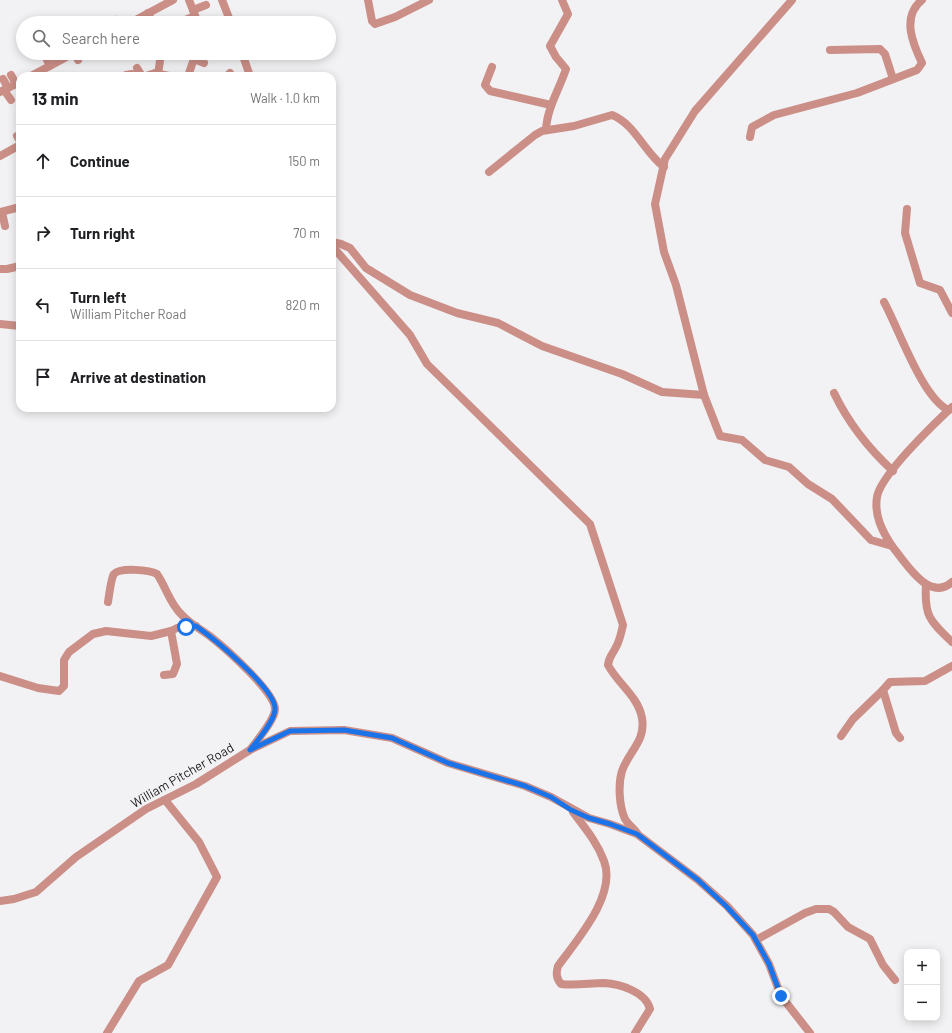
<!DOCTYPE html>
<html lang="en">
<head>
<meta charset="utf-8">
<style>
  :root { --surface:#fff; --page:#f2f2f2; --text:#202124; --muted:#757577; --line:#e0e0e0 }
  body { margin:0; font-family:Barlow,sans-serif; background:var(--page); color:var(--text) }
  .controls { position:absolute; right:12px; bottom:12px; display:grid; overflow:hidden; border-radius:8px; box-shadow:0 2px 10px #0003 }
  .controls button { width:36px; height:36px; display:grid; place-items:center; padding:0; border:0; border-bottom:1px solid var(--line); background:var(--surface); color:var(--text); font:20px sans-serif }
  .stop { position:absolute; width:12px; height:12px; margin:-9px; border:3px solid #1a73e8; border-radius:50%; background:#fff }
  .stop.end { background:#1a73e8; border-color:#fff; box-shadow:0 1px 4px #0008 }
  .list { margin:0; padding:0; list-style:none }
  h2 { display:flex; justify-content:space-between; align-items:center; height:52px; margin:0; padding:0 16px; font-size:17px }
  h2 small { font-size:13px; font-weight:400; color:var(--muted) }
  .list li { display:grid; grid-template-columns:26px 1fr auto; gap:12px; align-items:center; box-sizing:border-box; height:72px; padding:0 16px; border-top:1px solid var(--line) }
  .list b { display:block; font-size:15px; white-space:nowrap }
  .list p { margin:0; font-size:13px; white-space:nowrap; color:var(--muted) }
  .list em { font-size:13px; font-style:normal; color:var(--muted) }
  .icon { flex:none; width:22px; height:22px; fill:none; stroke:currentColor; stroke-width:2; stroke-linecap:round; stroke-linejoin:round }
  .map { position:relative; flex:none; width:952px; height:1033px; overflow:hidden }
  .search { position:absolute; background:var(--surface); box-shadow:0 2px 10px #0003; left:16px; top:16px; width:320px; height:44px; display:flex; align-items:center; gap:10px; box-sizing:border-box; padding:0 14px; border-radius:22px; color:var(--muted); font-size:15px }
  .panel { position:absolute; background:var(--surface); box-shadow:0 2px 10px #0003; left:16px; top:72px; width:320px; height:340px; border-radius:12px }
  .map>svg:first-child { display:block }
</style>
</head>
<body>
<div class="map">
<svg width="952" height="1033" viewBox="0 0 952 1033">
  <rect width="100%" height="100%" fill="#f2f2f4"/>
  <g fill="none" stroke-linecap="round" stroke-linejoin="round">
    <g stroke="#cb8f87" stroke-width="8">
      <path d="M 189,0 L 198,23"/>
      <path d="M 222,0 L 231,23"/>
      <path d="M 368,0 L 372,21 L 375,24 L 395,17 L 429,0"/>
      <path d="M 792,0 L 695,111 L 665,159 L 655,204 L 664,252 L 676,285 L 704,395 L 720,436 L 742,440 L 765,460 L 789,467 L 808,484 L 832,499 L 871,540 L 892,546 C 882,531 874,515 877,497 C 881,474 934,424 952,407"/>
      <path d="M 193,10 L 206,5"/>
      <path d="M 148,13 L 152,22"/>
      <path d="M 116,20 L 118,23"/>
      <path d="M 185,20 L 195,16"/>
      <path d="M 130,23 L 173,0"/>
      <path d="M 830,50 L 880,49 L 885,54 L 893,79"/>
      <path d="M 242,53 L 250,76"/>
      <path d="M 46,58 L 50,66"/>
      <path d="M 194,59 L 204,63"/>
      <path d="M 492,67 L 485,85 L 490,91 L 551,105"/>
      <path d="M 137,68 L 142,76"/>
      <path d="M 158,74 L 160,61"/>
      <path d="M 11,75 L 16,84"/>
      <path d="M 126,75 L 132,74 L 134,76"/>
      <path d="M 31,76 L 74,53 L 78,60"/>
      <path d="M 146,76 L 155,73 L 169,76"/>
      <path d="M 188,76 L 196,53"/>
      <path d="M 227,76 L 230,73"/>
      <path d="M 3,79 L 8,88"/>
      <path d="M 4,90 L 11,100"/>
      <path d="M 0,92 L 20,82"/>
      <path d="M 546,130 C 547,108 559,90 566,69 L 556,57 L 550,46 L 568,14 L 562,0"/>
      <path d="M 17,136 L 20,141"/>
      <path d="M 750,137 L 752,127 L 774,115 L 857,93 L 917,70 L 922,63 C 913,44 901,17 922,0"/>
      <path d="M 0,156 L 20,145"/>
      <path d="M 489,172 L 535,135 L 542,131 L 574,126 L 612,115 C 635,124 644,152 664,167"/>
      <path d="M 907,209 L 905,233 L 920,283 L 940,290 L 952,313"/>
      <path d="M 0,212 L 20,207"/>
      <path d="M 2,212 L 5,226"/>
      <path d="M 332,242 L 341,244 L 350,248 L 366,268 L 410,295 L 457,313 L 498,323 L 542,346 L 622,374 L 662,392 L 704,395"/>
      <path d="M 332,246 L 410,335 L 427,364 L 590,524 L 623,625 C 621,633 620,640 616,647 C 613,654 609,656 608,665 C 618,684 638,696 642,718 C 646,741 629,751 622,771 C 618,784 619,806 625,819 C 628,824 633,828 637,833"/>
      <path d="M 0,269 L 7,269 L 20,266"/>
      <path d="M 884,302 C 898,327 923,400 949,410"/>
      <path d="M 0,324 L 20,326"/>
      <path d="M 834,393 C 848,422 869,449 893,471"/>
      <path d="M 892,546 C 905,562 929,603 952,582"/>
      <path d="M 926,585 C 924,616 930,621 952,642"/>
      <path d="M 108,602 C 109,596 111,578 114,574 C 120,567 150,570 157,574 C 166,587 170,604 182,615 C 190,624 202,630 211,637 C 225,648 275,692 275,709 C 275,720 257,740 250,750"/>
      <path d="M 164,675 L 173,674 L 177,664 L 171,631 L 177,628 L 196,626"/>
      <path d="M 0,676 L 38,688 L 59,691 L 64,686 L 64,660 L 69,652 L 93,634 L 106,631 L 151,636 L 171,631"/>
      <path d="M 841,736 L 853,719 L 883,690"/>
      <path d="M 900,738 L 896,733 L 883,690 L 890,682 L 925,681 L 952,666"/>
      <path d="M 573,812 C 585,828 597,842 604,861 C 617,895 577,940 558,966 C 556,973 556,978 561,984 C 575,986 590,983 604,983 C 620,984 646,992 650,1009 L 635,1033"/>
      <path d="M 0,901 L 14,899 L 36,892 L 76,857 L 146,809 L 196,784 L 250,750 L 290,731 L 344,730 L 392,738 L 448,763 L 525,786 L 551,797 L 589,818 L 610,824 L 637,834 L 698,880 L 727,906 L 753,935 L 769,964 L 781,996 L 810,1033"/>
      <path d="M 756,940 L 805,913 L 816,909 L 829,909 L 834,912 L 848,927 L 870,939 L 883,965 L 895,980"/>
      <path d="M 107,1033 L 139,981 L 168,965 L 217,877 L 199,842 L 165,800"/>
    </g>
  </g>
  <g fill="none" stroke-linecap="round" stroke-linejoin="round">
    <path stroke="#1a73e8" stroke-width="5" d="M 186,627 L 196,626 C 213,638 276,689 275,709 C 275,721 257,741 250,750 L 290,731 L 344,730 L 392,738 L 448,763 L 525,786 L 551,797 L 571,810 L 589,818 L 610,824 L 637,834 L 698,880 L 726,906 L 753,935 L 769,964 L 781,996"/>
  </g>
  <g text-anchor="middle" stroke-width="3" stroke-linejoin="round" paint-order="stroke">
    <g font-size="13" fill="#212122" stroke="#f2f2f4">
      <text transform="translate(182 775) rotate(-30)" y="5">William Pitcher Road</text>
    </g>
  </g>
</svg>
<div class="controls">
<button>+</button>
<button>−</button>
</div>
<div class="stop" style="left:186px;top:627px"></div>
<div class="stop end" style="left:781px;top:996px"></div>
<div class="search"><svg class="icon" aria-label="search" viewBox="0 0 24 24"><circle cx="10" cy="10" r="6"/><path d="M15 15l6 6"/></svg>Search here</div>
<section class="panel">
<h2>13 min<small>Walk · 1.0 km</small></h2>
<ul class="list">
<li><svg class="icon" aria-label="ahead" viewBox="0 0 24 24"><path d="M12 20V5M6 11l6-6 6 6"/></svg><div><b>Continue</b></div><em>150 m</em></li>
<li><svg class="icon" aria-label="right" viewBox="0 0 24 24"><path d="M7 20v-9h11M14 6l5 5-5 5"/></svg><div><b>Turn right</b></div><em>70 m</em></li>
<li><svg class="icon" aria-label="left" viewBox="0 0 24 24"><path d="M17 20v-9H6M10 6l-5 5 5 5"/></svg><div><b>Turn left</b><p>William Pitcher Road</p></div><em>820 m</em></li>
<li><svg class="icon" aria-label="arrive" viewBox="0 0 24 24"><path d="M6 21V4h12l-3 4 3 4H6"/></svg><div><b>Arrive at destination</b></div></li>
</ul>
</section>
</div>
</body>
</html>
